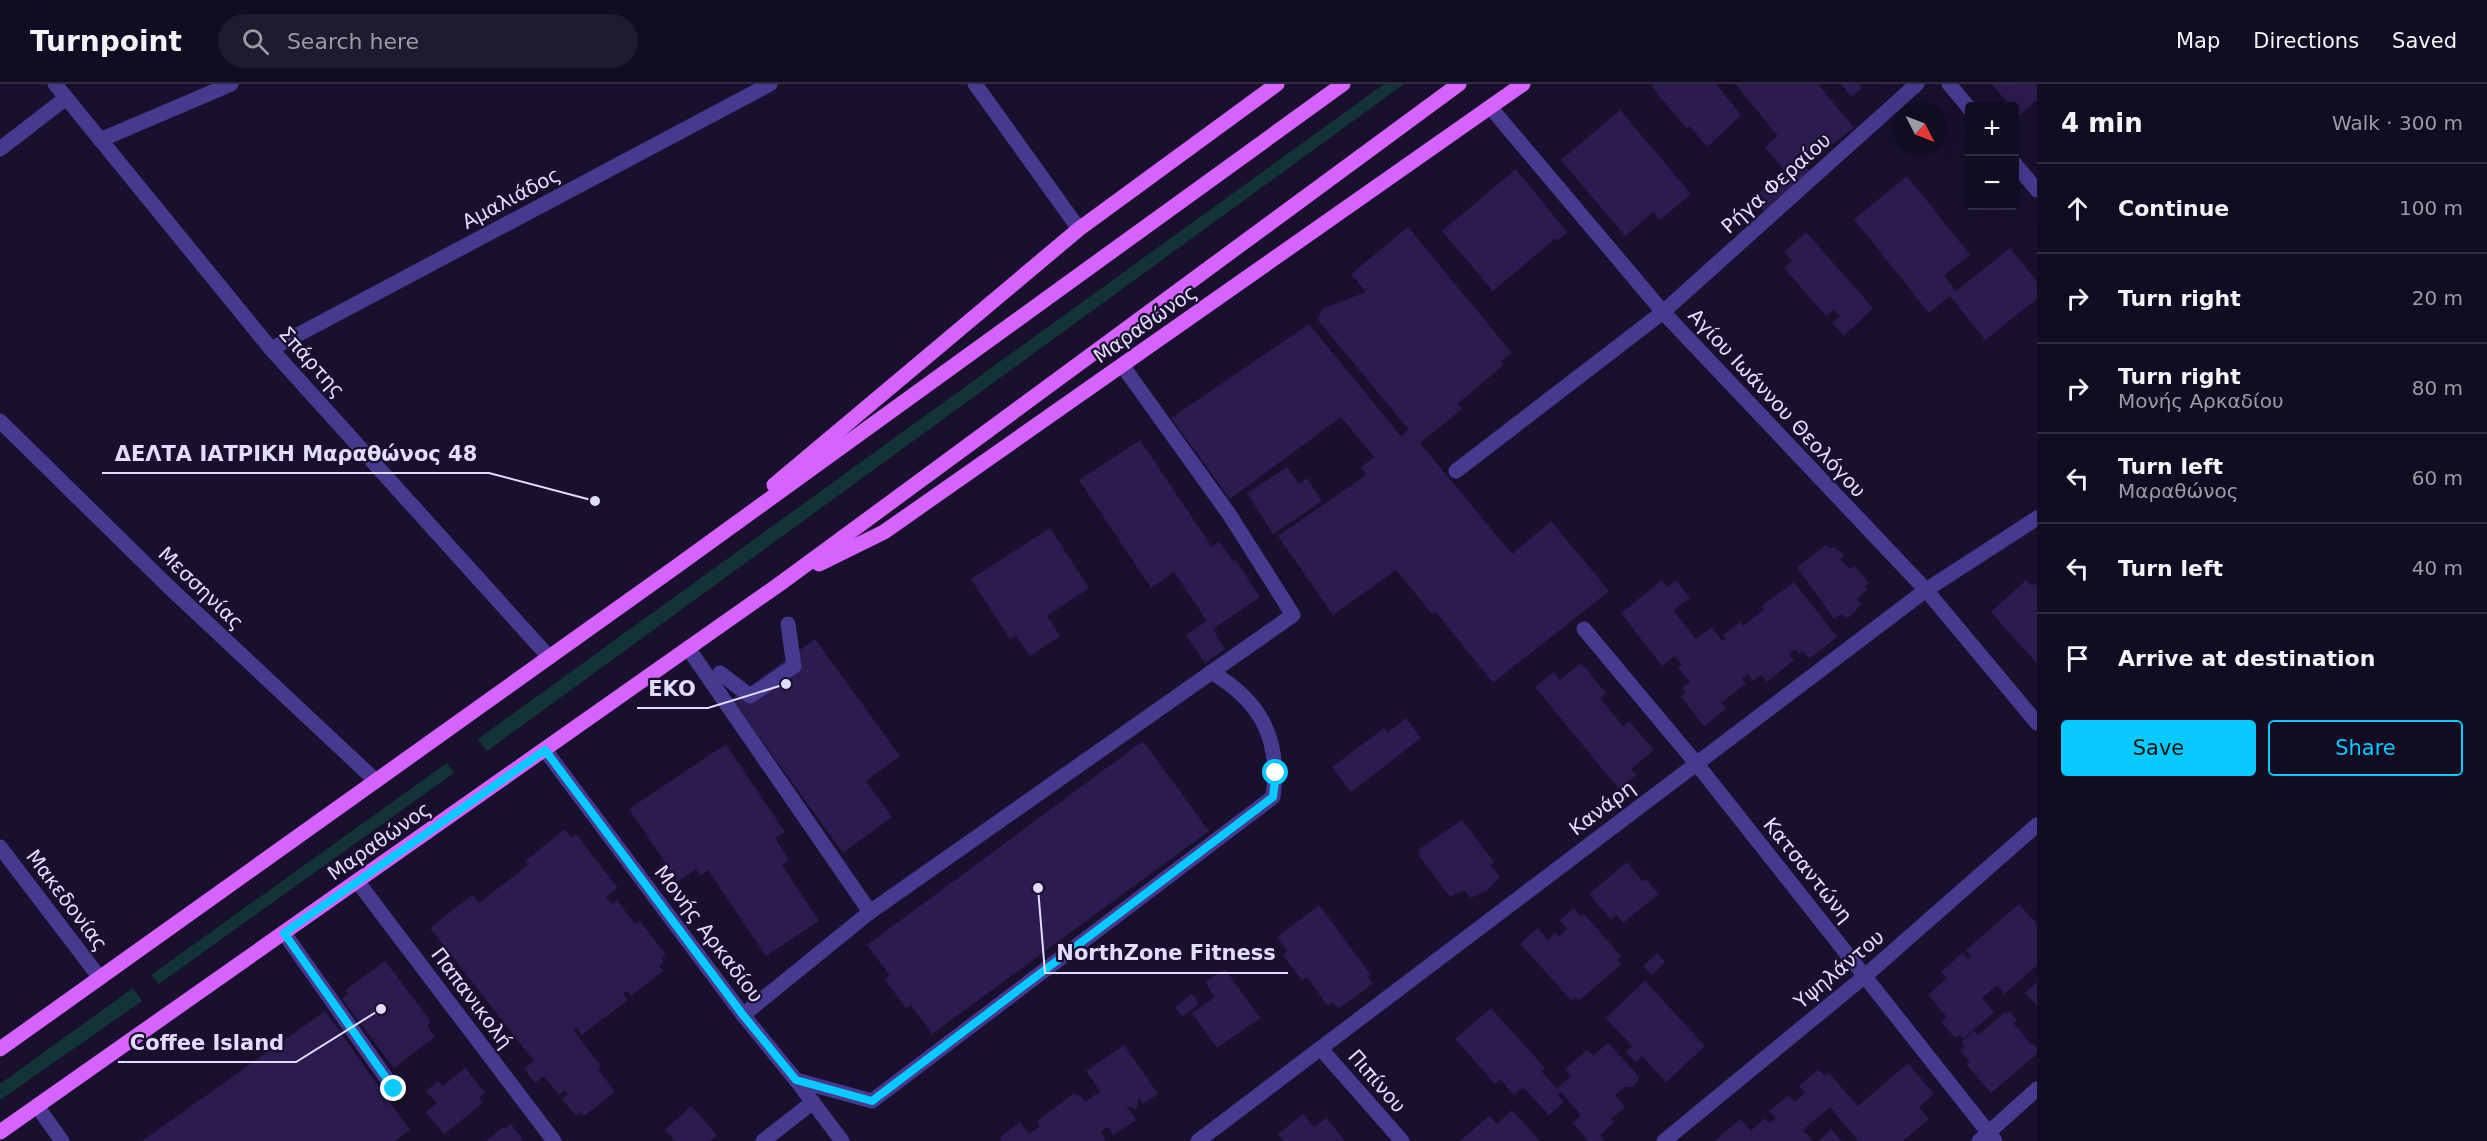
<!DOCTYPE html>
<html lang="en">
<head>
<meta charset="utf-8">
<style>
  :root { --surface:#120c22; --page:#1f1a2f; --text:#f1f3f6; --muted:#9c9ba5; --line:#312c40; --accent:#08caff }
  body { margin:0; font-family:"DejaVu Sans",sans-serif; background:var(--page); color:var(--text) }
  .controls { position:absolute; right:18px; top:18px; display:grid; overflow:hidden; border-radius:6px; box-shadow:0 6px 24px #0002 }
  .controls button { width:54px; height:54px; display:grid; place-items:center; padding:0; border:0; border-bottom:2px solid var(--line); background:var(--surface); color:var(--text); font:30px sans-serif }
  .compass { position:absolute; left:1893px; top:18px; width:54px; height:54px; border-radius:50%; background:var(--surface); box-shadow:0 6px 24px #0002; rotate:132deg }
  .stop { position:absolute; width:18px; height:18px; margin:-14px; border:4px solid #08caff; border-radius:50%; background:#fff }
  .stop.end { background:#08caff; border-color:#fff; box-shadow:0 2px 6px #0008 }
  .list { margin:0; padding:0; list-style:none }
  h2 { display:flex; justify-content:space-between; align-items:center; height:78px; margin:0; padding:0 24px; font-size:26px }
  h2 small { font-size:20px; font-weight:400; color:var(--muted) }
  .list li { display:grid; grid-template-columns:39px 1fr auto; gap:18px; align-items:center; box-sizing:border-box; height:90px; padding:0 24px; border-top:2px solid var(--line) }
  .list b { display:block; font-size:22px; white-space:nowrap }
  .list p { margin:0; font-size:20px; white-space:nowrap; color:var(--muted) }
  .list em { font-size:20px; font-style:normal; color:var(--muted) }
  .actions { display:flex; gap:12px; padding:18px 24px }
  .actions a { flex:1; padding:14px 0; border:2px solid var(--accent); border-radius:6px; text-align:center; font-size:21px; color:var(--accent) }
  .actions .main { background:var(--accent); color:#111 }
  .icon { flex:none; width:33px; height:33px; fill:none; stroke:currentColor; stroke-width:2; stroke-linecap:round; stroke-linejoin:round }
  .map { position:relative; flex:none; width:2037px; height:1057px; overflow:hidden }
  header { display:flex; align-items:center; gap:36px; box-sizing:border-box; height:84px; padding:0 30px; background:var(--surface); border-bottom:2px solid var(--line) }
  header strong { font-size:28px }
  nav { display:flex; gap:33px; margin-inline-start:auto; font-size:21px }
  .search { width:420px; height:54px; background:var(--page); display:flex; align-items:center; gap:15px; box-sizing:border-box; padding:0 21px; border-radius:33px; color:var(--muted); font-size:22px }
  main { display:flex }
  aside { flex:1; background:var(--surface) }
  .map>svg:first-child { display:block }
</style>
</head>
<body>
<header>
<strong>Turnpoint</strong>
<div class="search"><svg class="icon" aria-label="search" viewBox="0 0 24 24"><circle cx="10" cy="10" r="6"/><path d="M15 15l6 6"/></svg>Search here</div>
<nav><a>Map</a><a>Directions</a><a>Saved</a></nav>
</header>
<main>
<div class="map">
<svg width="2037" height="1057" viewBox="0 0 2037 1057">
  <rect width="100%" height="100%" fill="#18102d"/>
  <g fill="#133437">
    <path d="M 1384,0 L 1404,0 L 487,667 L 478,655 Z"/>
    <path d="M 447,679 L 454,689 L 159,900 L 151,891 Z"/>
    <path d="M 133,904 L 142,917 L 0,1016 L 0,1000 Z"/>
  </g>
  <g fill="#2b1b4f">
    <path d="M 1655,0 L 1716,0 L 1741,31 L 1707,63 L 1690,42 L 1687,45 L 1652,3 Z"/>
    <path d="M 1735,0 L 1818,0 L 1854,44 L 1804,81 L 1810,88 L 1764,128 L 1752,115 L 1785,87 L 1765,63 L 1778,52 Z"/>
    <path d="M 1841,0 L 1859,0 L 1862,4 L 1851,13 Z"/>
    <path d="M 1991,0 L 2037,0 L 2037,16 L 2019,32 L 2014,27 L 2014,22 L 2011,22 Z"/>
    <path d="M 1620,26 L 1691,110 L 1660,136 L 1653,128 L 1625,152 L 1561,76 Z"/>
    <path d="M 1516,85 L 1567,148 L 1558,156 L 1556,154 L 1493,207 L 1442,147 Z"/>
    <path d="M 1907,92 L 1970,171 L 1944,191 L 1956,207 L 2010,164 L 2037,197 L 2037,215 L 1985,256 L 1950,212 L 1929,229 L 1854,135 Z"/>
    <path d="M 1408,143 L 1512,269 L 1501,277 L 1504,281 L 1458,319 L 1462,325 L 1420,359 L 1512,470 L 1551,437 L 1609,507 L 1493,599 L 1435,527 L 1432,530 L 1396,486 L 1333,531 L 1278,452 L 1366,391 L 1361,383 L 1374,373 L 1341,333 L 1230,415 L 1171,334 L 1309,240 L 1401,352 L 1409,346 L 1317,235 L 1322,225 L 1366,208 L 1351,190 Z"/>
    <path d="M 1806,148 L 1873,224 L 1844,252 L 1832,239 L 1840,232 L 1834,225 L 1826,232 L 1784,184 L 1792,177 L 1784,168 Z"/>
    <path d="M 1140,356 L 1212,463 L 1219,457 L 1233,477 L 1235,475 L 1260,513 L 1213,545 L 1225,565 L 1205,579 L 1186,551 L 1207,537 L 1174,488 L 1151,504 L 1079,396 Z"/>
    <path d="M 1287,383 L 1299,400 L 1307,394 L 1322,417 L 1273,450 L 1247,409 Z"/>
    <path d="M 1050,444 L 1089,504 L 1047,532 L 1060,552 L 1030,572 L 1016,552 L 1010,555 L 971,495 Z"/>
    <path d="M 1826,461 L 1830,465 L 1834,463 L 1844,471 L 1840,475 L 1850,485 L 1854,481 L 1869,499 L 1865,503 L 1868,505 L 1857,515 L 1861,521 L 1847,535 L 1841,530 L 1834,535 L 1797,483 Z"/>
    <path d="M 1662,496 L 1668,503 L 1676,496 L 1690,514 L 1673,526 L 1696,555 L 1712,543 L 1722,557 L 1726,555 L 1723,551 L 1740,538 L 1743,542 L 1764,525 L 1762,522 L 1794,498 L 1837,553 L 1809,575 L 1803,567 L 1800,570 L 1795,565 L 1789,570 L 1794,576 L 1767,598 L 1761,591 L 1753,597 L 1748,590 L 1742,595 L 1746,600 L 1721,619 L 1726,625 L 1704,642 L 1681,613 L 1686,609 L 1682,604 L 1690,598 L 1678,584 L 1682,581 L 1675,572 L 1662,582 L 1621,529 Z"/>
    <path d="M 2026,496 L 2032,502 L 2035,499 L 2037,502 L 2037,580 L 1991,528 Z"/>
    <path d="M 815,555 L 900,672 L 866,697 L 892,733 L 843,769 L 732,615 Z"/>
    <path d="M 1581,579 L 1606,609 L 1600,614 L 1623,642 L 1629,637 L 1654,666 L 1631,685 L 1636,691 L 1619,705 L 1535,603 L 1554,588 L 1560,596 Z"/>
    <path d="M 1406,634 L 1421,654 L 1351,708 L 1332,683 L 1384,644 L 1387,649 Z"/>
    <path d="M 1143,657 L 1209,747 L 932,950 L 911,921 L 906,924 L 885,896 L 890,892 L 867,861 Z"/>
    <path d="M 726,660 L 785,748 L 775,754 L 789,776 L 782,781 L 819,837 L 766,872 L 708,786 L 700,792 L 696,785 L 678,798 L 629,725 Z"/>
    <path d="M 1462,736 L 1494,778 L 1490,781 L 1500,793 L 1488,806 L 1471,814 L 1464,806 L 1450,813 L 1420,773 L 1418,766 Z"/>
    <path d="M 565,745 L 571,754 L 576,750 L 618,804 L 606,813 L 612,820 L 617,816 L 635,840 L 640,837 L 666,871 L 661,874 L 664,877 L 659,882 L 663,887 L 631,912 L 627,907 L 623,910 L 628,916 L 582,951 L 577,944 L 573,946 L 601,982 L 598,985 L 615,1008 L 584,1032 L 581,1028 L 576,1032 L 562,1015 L 568,1010 L 565,1006 L 559,1011 L 544,992 L 535,999 L 524,985 L 534,977 L 430,844 L 472,811 L 479,819 L 528,781 L 525,777 Z"/>
    <path d="M 1627,778 L 1643,798 L 1646,795 L 1659,810 L 1623,839 L 1617,831 L 1611,836 L 1589,810 Z"/>
    <path d="M 2019,820 L 2037,840 L 2037,884 L 2036,882 L 2004,910 L 1997,901 L 1982,914 L 1994,928 L 1963,955 L 1959,951 L 1955,954 L 1941,938 L 1947,933 L 1928,911 L 1947,894 L 1941,888 L 1962,869 L 1968,875 L 1971,872 L 1966,866 Z"/>
    <path d="M 1319,821 L 1371,891 L 1368,893 L 1373,900 L 1338,925 L 1333,918 L 1328,922 L 1307,893 L 1302,897 L 1283,871 L 1287,867 L 1277,853 Z"/>
    <path d="M 1574,824 L 1581,832 L 1584,830 L 1621,872 L 1617,875 L 1621,880 L 1579,917 L 1576,913 L 1572,917 L 1520,860 L 1538,844 L 1548,856 L 1555,849 L 1559,853 L 1567,845 L 1560,837 Z"/>
    <path d="M 1657,869 L 1665,878 L 1652,891 L 1643,882 Z"/>
    <path d="M 385,877 L 431,938 L 427,942 L 435,953 L 394,984 L 342,915 L 348,910 L 345,906 Z"/>
    <path d="M 1225,885 L 1260,934 L 1217,964 L 1192,929 L 1215,913 L 1205,898 Z"/>
    <path d="M 1645,897 L 1705,962 L 1666,998 L 1642,972 L 1636,978 L 1626,968 L 1632,962 L 1606,934 Z"/>
    <path d="M 2037,898 L 2037,922 L 2025,909 Z"/>
    <path d="M 1192,910 L 1199,920 L 1182,933 L 1175,923 Z"/>
    <path d="M 1491,924 L 1545,984 L 1541,987 L 1557,1004 L 1571,992 L 1565,985 L 1587,966 L 1593,972 L 1608,959 L 1635,988 L 1639,993 L 1637,998 L 1632,1003 L 1624,1003 L 1615,1011 L 1625,1023 L 1611,1035 L 1614,1038 L 1600,1051 L 1605,1057 L 1586,1057 L 1588,1056 L 1573,1039 L 1581,1031 L 1561,1008 L 1557,1011 L 1564,1018 L 1549,1031 L 1523,1003 L 1514,1011 L 1500,995 L 1495,1000 L 1455,955 Z"/>
    <path d="M 325,927 L 410,1046 L 395,1057 L 142,1057 Z"/>
    <path d="M 2010,927 L 2017,937 L 2013,939 L 2032,961 L 2034,960 L 2037,964 L 2037,970 L 1991,1009 L 1966,980 L 1970,978 L 1960,966 L 1965,963 L 1961,958 L 1974,947 L 1978,951 L 2005,928 L 2006,930 Z"/>
    <path d="M 1124,961 L 1158,1010 L 1143,1020 L 1138,1013 L 1138,1022 L 1135,1025 L 1126,1021 L 1136,1036 L 1113,1051 L 1108,1043 L 1104,1045 L 1101,1048 L 1106,1057 L 1000,1057 L 1002,1055 L 1000,1053 L 1020,1038 L 1029,1050 L 1040,1042 L 1037,1037 L 1074,1009 L 1077,1012 L 1080,1010 L 1085,1018 L 1100,1007 L 1086,987 Z"/>
    <path d="M 1908,979 L 1934,1010 L 1919,1023 L 1929,1035 L 1903,1057 L 1858,1057 L 1830,1023 L 1803,1046 L 1813,1057 L 1714,1057 L 1740,1035 L 1751,1047 L 1765,1034 L 1769,1039 L 1776,1034 L 1769,1027 L 1789,1011 L 1795,1018 L 1805,1009 L 1799,1002 L 1818,985 L 1825,992 L 1829,989 L 1858,1022 Z"/>
    <path d="M 465,984 L 485,1009 L 479,1014 L 483,1019 L 444,1050 L 426,1028 L 437,1019 L 426,1007 L 438,997 L 443,1002 Z"/>
    <path d="M 691,1022 L 717,1051 L 710,1057 L 675,1057 L 665,1046 Z"/>
    <path d="M 1512,1026 L 1540,1057 L 1460,1057 L 1489,1032 L 1497,1040 Z"/>
    <path d="M 1303,1030 L 1314,1043 L 1326,1034 L 1345,1057 L 1284,1057 L 1278,1050 Z"/>
    <path d="M 511,1040 L 524,1057 L 486,1057 L 503,1043 L 505,1045 Z"/>
    <path d="M 1831,1045 L 1842,1057 L 1819,1057 Z"/>
  </g>
  <g fill="none" stroke-linecap="round" stroke-linejoin="round">
    <g stroke="#46398e" stroke-width="15">
      <path d="M 1456,387 L 1663,228"/>
      <path d="M 688,564 L 870,828"/>
      <path d="M 720,589 L 750,612 L 794,582 L 788,540"/>
      <path d="M 284,849 L 394,1005"/>
      <path d="M 796,996 L 872,1017 L 1273,713 C 1281,655 1261,617 1211,588"/>
    </g>
    <g stroke="#46398e" stroke-width="15">
      <path d="M 55,0 L 271,265 L 549,573"/>
      <path d="M 1949,0 L 1970,25"/>
      <path d="M 1491,24 L 1663,228 L 1926,506 L 2037,639"/>
      <path d="M 100,56 L 231,0"/>
      <path d="M 0,65 L 66,14"/>
      <path d="M 2014,79 L 2037,106"/>
      <path d="M 1663,228 L 1917,0"/>
      <path d="M 271,265 L 770,0"/>
      <path d="M 0,337 L 169,503 L 376,697"/>
      <path d="M 1584,545 L 1696,679 L 1995,1057"/>
      <path d="M 545,666 L 743,931 L 796,996 L 842,1057"/>
      <path d="M 0,763 L 100,894"/>
      <path d="M 357,797 L 554,1057"/>
      <path d="M 743,931 L 870,828 L 1293,531 L 1229,430 L 1122,281"/>
      <path d="M 1321,965 L 1402,1057"/>
      <path d="M 37,1022 L 62,1057"/>
      <path d="M 763,1057 L 813,1018"/>
      <path d="M 1198,1057 L 1926,506 L 2037,434"/>
      <path d="M 1664,1057 L 1865,892 L 2037,741"/>
      <path d="M 1979,1057 L 2037,1005"/>
    </g>
    <path stroke="#46398e" stroke-width="15" d="M 975,0 L 1079,145"/>
    <g stroke="#d763ff" stroke-width="15">
      <path d="M 774,401 L 1079,145 L 1277,0"/>
      <path d="M 819,480 L 884,448 L 1523,0"/>
      <path d="M 0,965 L 677,482 L 1343,0"/>
      <path d="M 0,1048 L 781,499 L 1459,0"/>
    </g>
  </g>
  <g fill="none" stroke-linecap="round" stroke-linejoin="round">
    <path stroke="#08caff" stroke-width="8" d="M 394,1005 L 284,849 L 545,666 L 743,931 L 796,996 L 872,1017 L 1273,713 L 1276,689"/>
  </g>
  <g text-anchor="middle" stroke-width="4.5" stroke-linejoin="round" paint-order="stroke">
    <g font-size="20" fill="#e4dcff" stroke="#18102d">
      <text transform="translate(1776 99) rotate(-42)" y="7">Ρήγα Φεραίου</text>
      <text transform="translate(511 114) rotate(-28)" y="7">Αμαλιάδος</text>
      <text transform="translate(1145 240) rotate(-35)" y="7">Μαραθώνος</text>
      <text transform="translate(312 278) rotate(48)" y="7">Σπάρτης</text>
      <text transform="translate(1777 319) rotate(47)" y="7">Αγίου Ιωάννου Θεολόγου</text>
      <text transform="translate(201 504) rotate(44)" y="7">Μεσσηνίας</text>
      <text transform="translate(1602 724) rotate(-37)" y="7">Κανάρη</text>
      <text transform="translate(379 757) rotate(-35)" y="7">Μαραθώνος</text>
      <text transform="translate(1808 786) rotate(51)" y="7">Κατσαντώνη</text>
      <text transform="translate(67 816) rotate(53)" y="7">Μακεδονίας</text>
      <text transform="translate(709 850) rotate(53)" y="7">Μονής Αρκαδίου</text>
      <text transform="translate(1839 885) rotate(-40)" y="7">Υψηλάντου</text>
      <text transform="translate(472 914) rotate(53)" y="7">Παπανικολή</text>
      <text transform="translate(1377 997) rotate(49)" y="7">Πιπίνου</text>
    </g>
  </g>
  <path fill="none" stroke="#e4dcff" stroke-width="2" d="M595 417L489 389H102M786 600L708 624H637M1038 804L1045 889H1288M381 925L296 978H118"/>
  <g fill="#e4dcff" stroke="#18102d" stroke-width="2">
    <circle cx="595" cy="417" r="6"/>
    <circle cx="786" cy="600" r="6"/>
    <circle cx="1038" cy="804" r="6"/>
    <circle cx="381" cy="925" r="6"/>
  </g>
  <g font-size="21" text-anchor="middle" font-weight="bold" fill="#e4dcff" stroke="#18102d" stroke-width="4.5" stroke-linejoin="round" paint-order="stroke">
    <text x="296" y="377">ΔΕΛΤΑ ΙΑΤΡΙΚΗ Μαραθώνος 48</text>
    <text x="672" y="612">EKO</text>
    <text x="1166" y="876">NorthZone Fitness</text>
    <text x="207" y="966">Coffee Island</text>
  </g>
</svg>
<div class="controls">
<button>+</button>
<button>−</button>
</div>
<svg class="compass" viewBox="-18 -18 36 36"><path d="M0-13l5 13h-10z" fill="#e53935"/><path d="M0 13l5-13h-10z" fill="#9c9ba5"/></svg>
<div class="stop" style="left:1276px;top:689px"></div>
<div class="stop end" style="left:394px;top:1005px"></div>
</div>
<aside>
<h2>4 min<small>Walk · 300 m</small></h2>
<ul class="list">
<li><svg class="icon" aria-label="ahead" viewBox="0 0 24 24"><path d="M12 20V5M6 11l6-6 6 6"/></svg><div><b>Continue</b></div><em>100 m</em></li>
<li><svg class="icon" aria-label="right" viewBox="0 0 24 24"><path d="M7 20v-9h11M14 6l5 5-5 5"/></svg><div><b>Turn right</b></div><em>20 m</em></li>
<li><svg class="icon" aria-label="right" viewBox="0 0 24 24"><path d="M7 20v-9h11M14 6l5 5-5 5"/></svg><div><b>Turn right</b><p>Μονής Αρκαδίου</p></div><em>80 m</em></li>
<li><svg class="icon" aria-label="left" viewBox="0 0 24 24"><path d="M17 20v-9H6M10 6l-5 5 5 5"/></svg><div><b>Turn left</b><p>Μαραθώνος</p></div><em>60 m</em></li>
<li><svg class="icon" aria-label="left" viewBox="0 0 24 24"><path d="M17 20v-9H6M10 6l-5 5 5 5"/></svg><div><b>Turn left</b></div><em>40 m</em></li>
<li><svg class="icon" aria-label="arrive" viewBox="0 0 24 24"><path d="M6 21V4h12l-3 4 3 4H6"/></svg><div><b>Arrive at destination</b></div></li>
</ul>
<div class="actions"><a class="main">Save</a><a>Share</a></div>
</aside>
</main>
</body>
</html>
